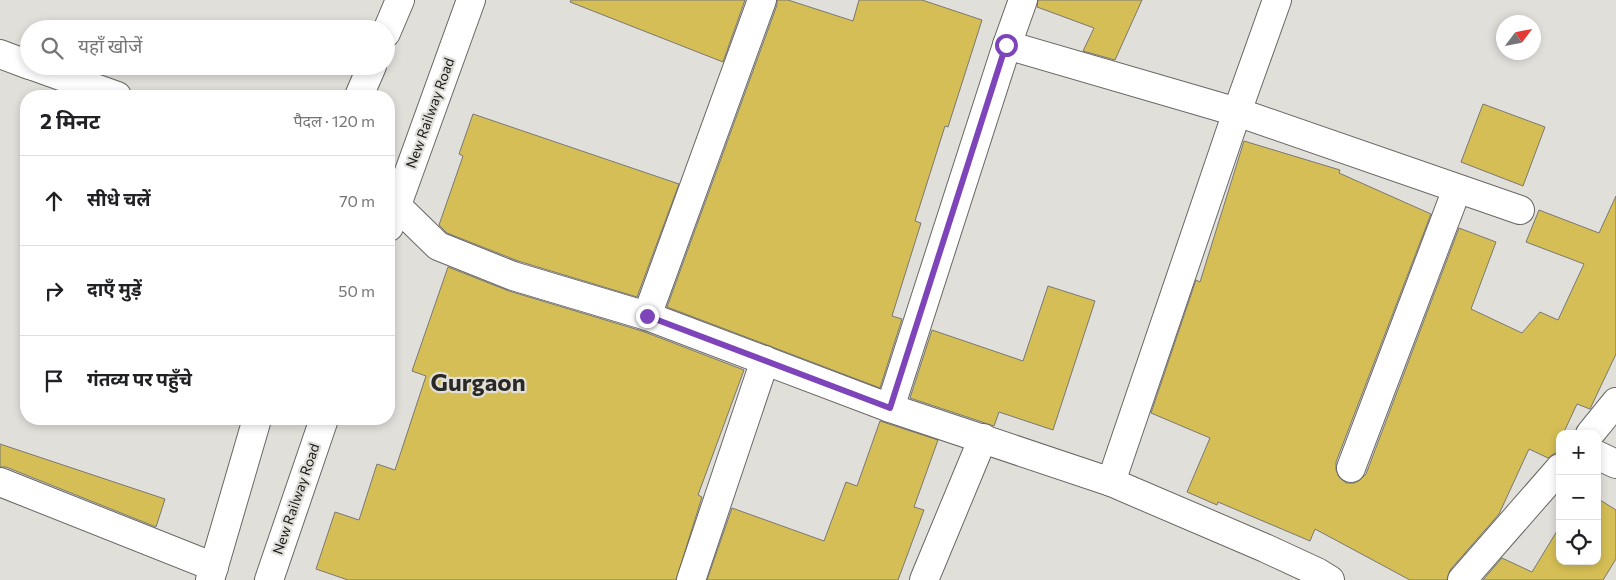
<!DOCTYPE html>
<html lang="hi">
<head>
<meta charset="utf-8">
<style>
  :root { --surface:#fff; --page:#f2f2f2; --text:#202124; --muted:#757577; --line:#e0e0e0 }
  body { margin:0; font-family:Commissioner,"Noto Sans Devanagari",sans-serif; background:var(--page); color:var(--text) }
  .controls { position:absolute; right:15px; bottom:15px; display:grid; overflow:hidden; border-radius:10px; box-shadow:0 2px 8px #0003 }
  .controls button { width:45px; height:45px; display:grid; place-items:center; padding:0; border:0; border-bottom:1px solid var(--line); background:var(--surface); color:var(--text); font:25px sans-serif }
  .compass { position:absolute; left:1496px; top:15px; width:45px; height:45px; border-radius:50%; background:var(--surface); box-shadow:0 2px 8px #0003; rotate:58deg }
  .stop { position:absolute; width:15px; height:15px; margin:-11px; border:4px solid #7e45bb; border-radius:50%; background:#fff }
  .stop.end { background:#7e45bb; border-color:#fff; box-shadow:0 1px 5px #0008 }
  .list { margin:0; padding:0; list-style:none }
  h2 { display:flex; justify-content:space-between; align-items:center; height:65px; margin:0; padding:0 20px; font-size:21px }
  h2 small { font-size:16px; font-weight:400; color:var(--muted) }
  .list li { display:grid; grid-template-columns:32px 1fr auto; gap:15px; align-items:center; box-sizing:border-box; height:90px; padding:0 20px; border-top:1px solid var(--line) }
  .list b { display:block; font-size:19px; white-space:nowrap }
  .list em { font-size:16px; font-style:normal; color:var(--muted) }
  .icon { flex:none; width:28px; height:28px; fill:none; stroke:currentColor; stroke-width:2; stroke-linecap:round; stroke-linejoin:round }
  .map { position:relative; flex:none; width:1616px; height:580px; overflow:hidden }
  .search { position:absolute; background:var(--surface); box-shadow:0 2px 8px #0003; left:20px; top:20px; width:375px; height:55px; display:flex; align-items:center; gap:12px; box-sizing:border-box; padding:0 18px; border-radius:28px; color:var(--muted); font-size:19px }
  .panel { position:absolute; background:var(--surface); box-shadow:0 2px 8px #0003; left:20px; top:90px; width:375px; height:335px; border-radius:20px }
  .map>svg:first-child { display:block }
</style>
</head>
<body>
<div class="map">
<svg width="1616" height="580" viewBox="0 0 1616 580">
  <rect width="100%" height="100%" fill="#e0dfda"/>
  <g fill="#d5be55" stroke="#797874">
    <path d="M 571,0 L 745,0 L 723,62 L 570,2 Z"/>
    <path d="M 777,0 L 788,0 L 853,21 L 859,0 L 922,0 L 982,20 L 948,127 L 945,126 L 915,221 L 921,223 L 892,316 L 902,319 L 880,388 L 667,307 L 777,5 Z"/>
    <path d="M 1038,0 L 1142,0 L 1115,60 L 1083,51 L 1094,28 L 1037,7 Z"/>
    <path d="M 1483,104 L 1545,127 L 1523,186 L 1461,162 Z"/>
    <path d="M 473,114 L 679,184 L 637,297 L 518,261 L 447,233 L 439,225 L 463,156 L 459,154 Z"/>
    <path d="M 1244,141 L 1340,170 L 1339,173 L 1431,214 L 1336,462 L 1336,470 L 1339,477 L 1346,483 L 1354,483 L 1360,480 L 1366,474 L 1459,228 L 1496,242 L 1471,309 L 1522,333 L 1540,312 L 1558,320 L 1584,264 L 1526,242 L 1539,210 L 1599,233 L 1616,196 L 1616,354 L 1590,409 L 1577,404 L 1563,434 L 1560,434 L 1560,453 L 1555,453 L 1548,458 L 1529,449 L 1499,514 L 1450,570 L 1447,580 L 1410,580 L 1315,529 L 1310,541 L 1218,502 L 1217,505 L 1187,492 L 1210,438 L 1151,413 L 1196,280 L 1200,282 Z"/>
    <path d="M 448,267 L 509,291 L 642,331 L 744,370 L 698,495 L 702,497 L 676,580 L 348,580 L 316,569 L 335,512 L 359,520 L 377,464 L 395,470 L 426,376 L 412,371 Z"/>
    <path d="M 1048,286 L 1095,301 L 1053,430 L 999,412 L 994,426 L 910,398 L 932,330 L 1023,361 Z"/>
    <path d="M 880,421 L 938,440 L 914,507 L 924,510 L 898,580 L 707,580 L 732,508 L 824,541 L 846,482 L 857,486 Z"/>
    <path d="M 0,444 L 165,499 L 156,527 L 6,467 L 0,467 Z"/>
    <path d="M 1597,498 L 1616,510 L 1616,559 L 1603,580 L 1483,580 L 1502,558 L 1532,572 L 1560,526 L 1560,561 L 1597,561 Z"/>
  </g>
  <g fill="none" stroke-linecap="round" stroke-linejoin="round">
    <defs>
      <g id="street">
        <path d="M 1007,45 L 1237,112 L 1520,210"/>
        <path d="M 0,54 L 29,65"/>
        <path d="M 33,66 L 117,96"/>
        <path d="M 389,201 L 396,205 L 438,246 L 513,276 L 647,316 L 890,408 L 1111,482 L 1265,548 L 1317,572 L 1330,580"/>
        <path d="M 647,316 L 762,0"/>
        <path d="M 890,408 L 1007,45 L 1023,0"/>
        <path d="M 1590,434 L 1616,402"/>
        <path d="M 1597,455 L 1616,464"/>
        <path d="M 1351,468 L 1457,189"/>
        <path d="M 0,482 L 214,567"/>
        <path d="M 1111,482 L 1237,112 L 1277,0"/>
        <path d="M 691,580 L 765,360"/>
        <path d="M 924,580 L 983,438"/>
        <path d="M 1462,580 L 1560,468"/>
      </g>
      <g id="secondary">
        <path d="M 386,33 L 400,0"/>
        <path d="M 359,96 L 372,66"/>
        <path d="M 389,227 L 471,0"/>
        <path d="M 210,580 L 257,419"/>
        <path d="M 269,580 L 324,419"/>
      </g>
    </defs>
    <use href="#street" stroke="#686763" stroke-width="30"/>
    <use href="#secondary" stroke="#686763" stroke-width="30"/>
    <use href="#street" stroke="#fff" stroke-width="28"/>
    <use href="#secondary" stroke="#fff" stroke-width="28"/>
  </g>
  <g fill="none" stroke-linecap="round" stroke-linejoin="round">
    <path stroke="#7e45bb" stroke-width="6" d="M 647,316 L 890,408 L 1006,45"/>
  </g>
  <g text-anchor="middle" stroke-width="4.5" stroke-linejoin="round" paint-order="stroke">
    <g font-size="14" fill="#1a1918" stroke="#e0dfda">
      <text transform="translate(430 113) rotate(-70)" y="5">New Railway Road</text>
      <text transform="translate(296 499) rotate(-71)" y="5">New Railway Road</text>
    </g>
    <g font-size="24" font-weight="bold" fill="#2a2926" stroke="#e0dfda">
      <text x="478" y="391">Gurgaon</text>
    </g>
  </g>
</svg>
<div class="controls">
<button>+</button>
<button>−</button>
<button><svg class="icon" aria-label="locate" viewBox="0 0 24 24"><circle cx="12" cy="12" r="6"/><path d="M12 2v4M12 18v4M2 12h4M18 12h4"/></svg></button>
</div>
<svg class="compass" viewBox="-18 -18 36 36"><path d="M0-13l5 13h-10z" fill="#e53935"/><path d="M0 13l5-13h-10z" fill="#757577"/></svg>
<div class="stop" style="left:1006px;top:45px"></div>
<div class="stop end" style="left:647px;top:316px"></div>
<div class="search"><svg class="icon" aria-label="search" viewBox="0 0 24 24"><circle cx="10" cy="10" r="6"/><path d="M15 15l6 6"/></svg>यहाँ खोजें</div>
<section class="panel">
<h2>2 मिनट<small>पैदल · 120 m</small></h2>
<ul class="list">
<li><svg class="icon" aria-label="ahead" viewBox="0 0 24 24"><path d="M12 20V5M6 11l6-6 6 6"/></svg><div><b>सीधे चलें</b></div><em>70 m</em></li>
<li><svg class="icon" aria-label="right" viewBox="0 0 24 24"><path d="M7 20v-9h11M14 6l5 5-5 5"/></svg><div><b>दाएँ मुड़ें</b></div><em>50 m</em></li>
<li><svg class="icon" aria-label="arrive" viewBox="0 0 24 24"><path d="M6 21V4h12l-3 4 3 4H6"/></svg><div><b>गंतव्य पर पहुँचे</b></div></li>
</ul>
</section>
</div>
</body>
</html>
